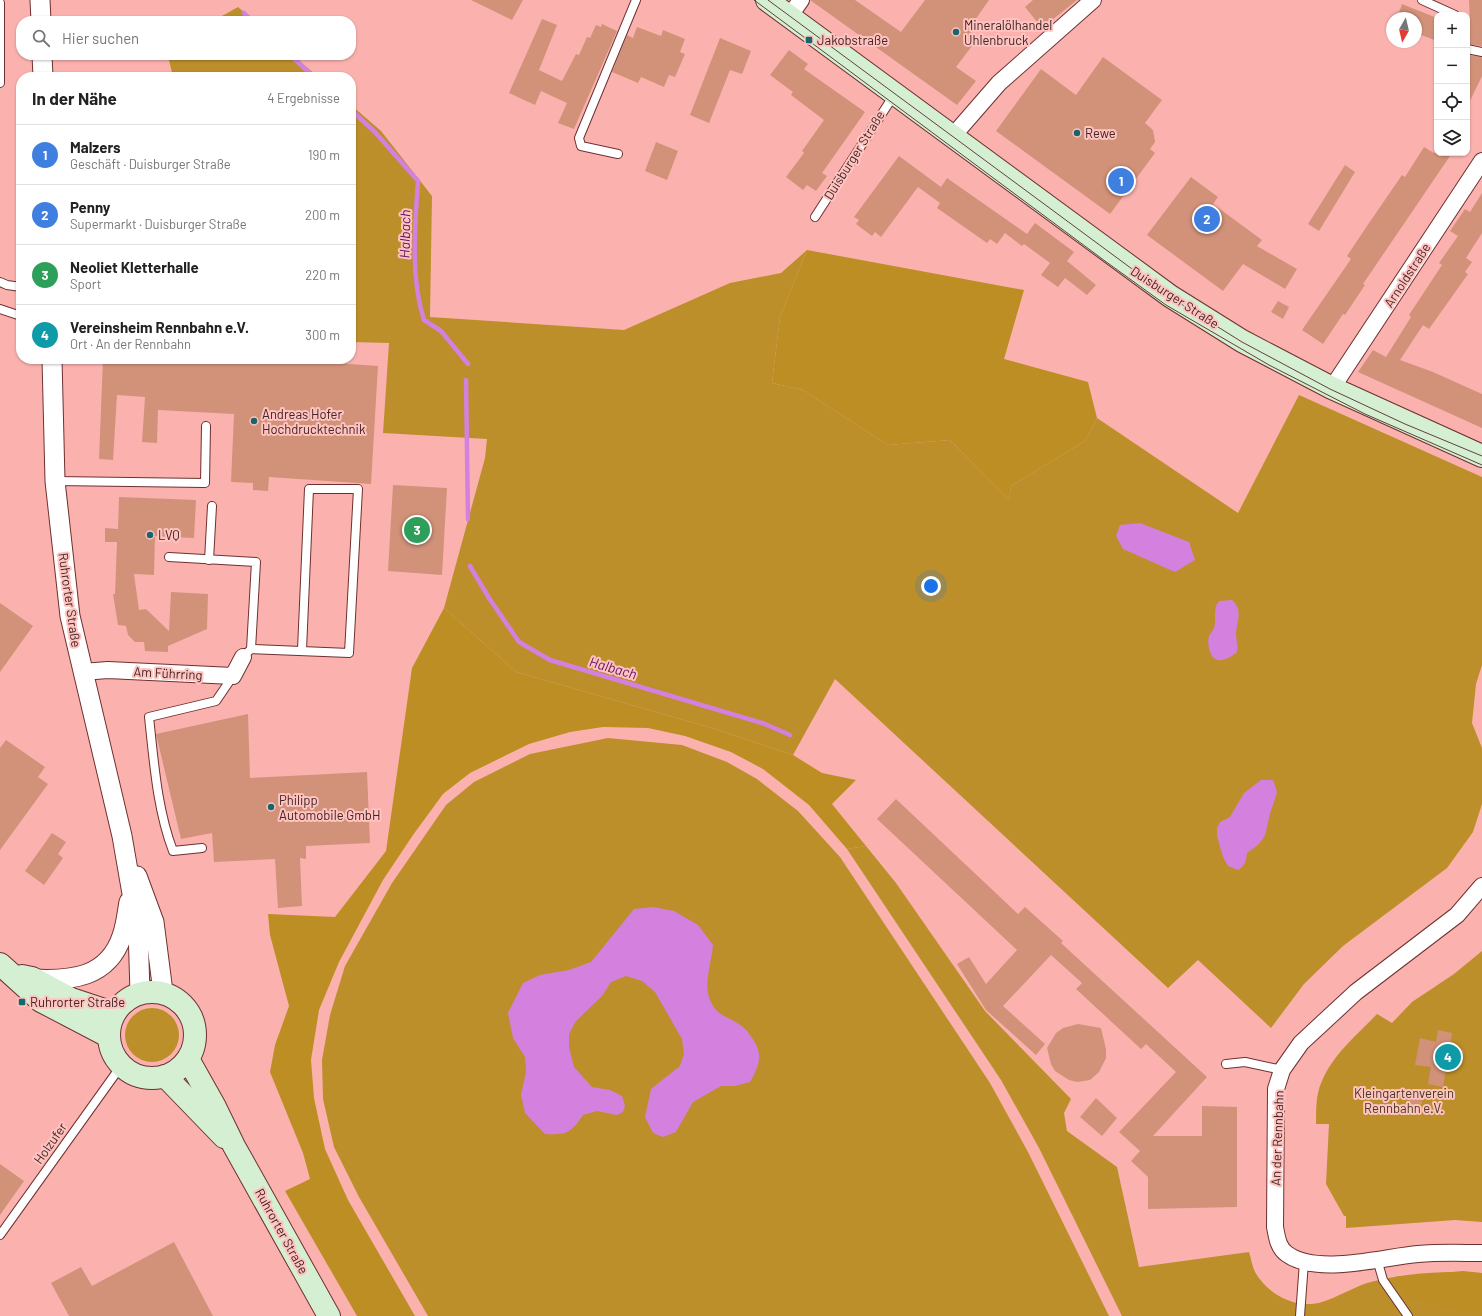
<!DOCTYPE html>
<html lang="de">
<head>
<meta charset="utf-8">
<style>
  :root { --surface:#fff; --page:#f6f6f6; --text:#222; --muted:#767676; --line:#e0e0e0; --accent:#0b8043 }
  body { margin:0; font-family:Barlow,sans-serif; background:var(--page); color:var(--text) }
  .controls { position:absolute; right:12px; top:12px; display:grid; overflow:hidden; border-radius:8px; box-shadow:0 1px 3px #0004 }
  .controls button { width:36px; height:36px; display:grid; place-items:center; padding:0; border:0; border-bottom:1px solid var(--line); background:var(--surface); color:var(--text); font:20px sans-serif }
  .compass { position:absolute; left:1386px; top:12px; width:36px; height:36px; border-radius:50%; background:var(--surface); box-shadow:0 1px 3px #0004; rotate:188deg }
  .you { position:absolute; left:931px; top:586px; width:14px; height:14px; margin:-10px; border:3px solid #fff; border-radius:50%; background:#1a73e8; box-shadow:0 0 0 6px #1a73e833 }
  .badge { display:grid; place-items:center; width:26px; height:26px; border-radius:50%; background:var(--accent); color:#fff; font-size:13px; font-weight:700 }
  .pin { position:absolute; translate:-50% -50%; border:2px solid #fff; box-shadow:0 1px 4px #0006 }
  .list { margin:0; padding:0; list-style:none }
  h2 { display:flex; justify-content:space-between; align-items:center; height:52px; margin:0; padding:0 16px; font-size:17px }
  h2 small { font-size:13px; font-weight:400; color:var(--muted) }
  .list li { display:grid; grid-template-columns:26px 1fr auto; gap:12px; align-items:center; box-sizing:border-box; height:60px; padding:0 16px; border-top:1px solid var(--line) }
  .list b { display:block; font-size:15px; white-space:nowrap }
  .list p { margin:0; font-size:13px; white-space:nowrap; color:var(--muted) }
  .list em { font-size:13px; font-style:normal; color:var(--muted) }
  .icon { flex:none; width:22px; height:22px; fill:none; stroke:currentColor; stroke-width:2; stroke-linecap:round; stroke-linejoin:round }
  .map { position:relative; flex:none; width:1482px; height:1316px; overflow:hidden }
  .search { position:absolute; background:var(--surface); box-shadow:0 1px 3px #0004; left:16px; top:16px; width:340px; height:44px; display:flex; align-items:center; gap:10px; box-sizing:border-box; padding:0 14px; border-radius:16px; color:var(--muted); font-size:15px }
  .panel { position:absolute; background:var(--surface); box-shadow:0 1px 3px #0004; left:16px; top:72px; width:340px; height:292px; border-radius:16px }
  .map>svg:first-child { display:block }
</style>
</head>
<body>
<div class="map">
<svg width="1482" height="1316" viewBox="0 0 1482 1316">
  <rect width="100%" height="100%" fill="#fbb2ae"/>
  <g fill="#bc8f2a">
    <path d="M 238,7 L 254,21 L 213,21 Z"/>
    <path d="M 171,55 L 293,55 L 318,77 L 173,77 L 169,60 Z"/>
    <path d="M 351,105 L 381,131 L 432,196 L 430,317 L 624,330 L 730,283 L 781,273 L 807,250 L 780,317 L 772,383 L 803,390 L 888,445 L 950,440 L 1009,500 L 1011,486 L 1085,441 L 1097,418 L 1238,513 L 1299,395 L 1482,477 L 1482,665 L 1476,684 L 1472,723 L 1482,748 L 1482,804 L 1473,832 L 1447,868 L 1343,946 L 1304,984 L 1271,1028 L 1198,960 L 1168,988 L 835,679 L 793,755 L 715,729 L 516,672 L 444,608 L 485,458 L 487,439 L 383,433 L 389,343 L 351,342 Z"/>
    <path d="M 608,738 L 682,745 L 727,762 L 757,779 L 798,811 L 840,857 L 990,1083 L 1028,1152 L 1109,1316 L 428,1316 L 359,1197 L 334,1147 L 323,1099 L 322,1060 L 330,1015 L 345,966 L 392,883 L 446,805 L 474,782 L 530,754 Z"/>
    <path d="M 866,846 L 896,883 L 985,1011 L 1071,1099 L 1064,1113 L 1067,1131 L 1117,1167 L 1139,1267 L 1249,1252 C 1251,1258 1252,1266 1255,1272 C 1267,1294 1297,1310 1322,1302 C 1338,1297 1352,1288 1367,1283 C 1401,1273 1447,1270 1482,1273 L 1482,1316 L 1122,1316 L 1039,1148 L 1001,1080 L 847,849 Z"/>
    <path d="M 1482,951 L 1482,1222 L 1455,1220 L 1346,1228 L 1346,1216 L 1344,1216 L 1326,1184 L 1329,1124 L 1316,1124 C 1316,1113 1316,1102 1318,1093 C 1326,1060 1355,1037 1377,1014 L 1392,1023 L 1412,1002 L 1454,974 Z"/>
    <circle cx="152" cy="1035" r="27"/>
  </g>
  <g fill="#bd8e24">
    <path d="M 807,250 L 1024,290 L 1004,359 L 1088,382 L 1097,418 L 1085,441 L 1011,486 L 1009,500 L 950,440 L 888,445 L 803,390 L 772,383 L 780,317 Z"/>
    <path d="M 444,608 L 516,672 L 715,729 L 793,755 L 822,773 L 856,780 L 832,804 L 866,846 L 847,849 L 809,805 L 763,769 L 731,752 L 685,736 L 648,728 L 603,727 L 570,732 L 529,744 L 470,773 L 443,794 L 413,835 L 383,880 L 339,962 L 319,1010 L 311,1060 L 314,1098 L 325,1149 L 348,1200 L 415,1316 L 357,1316 L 285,1191 L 310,1179 L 303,1153 L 270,1072 L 275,1045 L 289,1006 L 270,935 L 268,914 L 335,917 L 386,851 L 412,668 Z"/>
    <path d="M 1463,1271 L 1482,1273 L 1482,1314 L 1471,1313 L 1409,1298 L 1394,1277 Z"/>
  </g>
  <g fill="#d480df">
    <path d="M 1140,523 L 1189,542 L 1195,560 L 1175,572 L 1123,549 L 1116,536 L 1120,525 Z"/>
    <path d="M 1232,600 C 1244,610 1236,623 1236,636 C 1237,642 1238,647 1237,652 C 1227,661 1212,666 1209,648 C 1208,644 1208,640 1209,636 C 1210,633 1213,631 1214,628 C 1217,618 1212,610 1219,601 Z"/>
    <path d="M 1261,780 L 1273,780 L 1277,792 C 1275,800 1272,807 1270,814 C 1264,836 1269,838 1247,853 C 1246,861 1245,866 1238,870 L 1228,866 L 1223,857 L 1217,836 L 1217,828 L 1220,822 L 1230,817 L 1244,793 Z"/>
    <path d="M 653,907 L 674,911 L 698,925 L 713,945 C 712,960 704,982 709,997 C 716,1019 730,1015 744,1028 C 747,1030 750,1035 752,1038 C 764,1054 759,1066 750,1082 L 735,1086 L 721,1086 L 693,1102 L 676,1132 L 663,1137 L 653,1133 L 645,1117 L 651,1089 L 680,1066 L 684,1054 L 682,1039 L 655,992 L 642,981 L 626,976 L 611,982 L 602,996 L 576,1021 L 569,1034 L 569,1047 L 574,1067 L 592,1087 L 610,1090 L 622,1096 L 625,1105 L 623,1112 L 617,1115 L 597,1111 L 583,1115 C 571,1133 567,1135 545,1134 L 525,1113 L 521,1095 L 526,1072 L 525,1057 L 513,1038 L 508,1013 L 523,983 L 540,975 L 569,970 L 591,962 L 634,909 Z"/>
  </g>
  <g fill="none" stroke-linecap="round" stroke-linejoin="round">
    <g stroke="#d480df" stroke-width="4.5">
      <path d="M 244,13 L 252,21"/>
      <path d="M 290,55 L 314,77"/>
      <path d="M 351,110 L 374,131 L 418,181 C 415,227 410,276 424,320 L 441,331 L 468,364"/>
      <path d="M 466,380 L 468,519"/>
      <path d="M 470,566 L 489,598 L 519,642 L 550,660 L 765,724 L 790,735"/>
    </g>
  </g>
  <g fill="#d29279">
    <path d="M 471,0 L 523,0 L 512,20 Z"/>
    <path d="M 810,0 L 855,0 L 901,32 L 925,0 L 989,0 L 968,30 L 978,38 L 956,67 L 976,81 L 957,105 Z"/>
    <path d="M 1033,0 L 1077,0 L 1042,28 L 1025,7 Z"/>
    <path d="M 1469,0 L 1482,0 L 1482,46 L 1467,44 L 1470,24 Z"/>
    <path d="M 1402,4 L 1437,18 L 1437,41 L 1416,33 L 1416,18 L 1397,18 Z"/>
    <path d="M 542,19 L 557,25 L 539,70 L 562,81 L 576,54 L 579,55 L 587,37 L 590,38 L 596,25 L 601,27 L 602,24 L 617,31 L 574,129 L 558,123 L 567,103 L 541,91 L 535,105 L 509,93 Z"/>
    <path d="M 637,27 L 661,36 L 663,30 L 685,39 L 680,52 L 685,54 L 675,77 L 669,75 L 664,87 L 641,77 L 638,83 L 612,72 L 627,35 L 633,38 Z"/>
    <path d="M 720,38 L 751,51 L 742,74 L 730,70 L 709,123 L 690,115 Z"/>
    <path d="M 789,50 L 808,64 L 804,69 L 865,112 L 822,173 L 827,176 L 816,191 L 807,185 L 803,190 L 786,177 L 804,153 L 802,151 L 824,120 L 791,95 L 793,92 L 770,75 Z"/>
    <path d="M 1467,55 L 1482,57 L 1482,76 L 1467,107 Z"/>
    <path d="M 1103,57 L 1162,100 L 1145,123 L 1153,130 L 1155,142 L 1150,149 L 1155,153 L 1110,214 L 996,131 L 1041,69 L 1076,95 Z"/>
    <path d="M 656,142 L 678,151 L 667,180 L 645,171 Z"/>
    <path d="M 1424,147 L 1434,153 L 1452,153 L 1363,284 L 1365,285 L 1345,315 L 1343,314 L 1323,344 L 1302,330 L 1351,259 L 1347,256 L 1367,226 L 1402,175 L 1405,177 Z"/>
    <path d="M 899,156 L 941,187 L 947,178 L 1027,234 L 1035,223 L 1074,252 L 1067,261 L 1096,285 L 1087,295 L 1065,278 L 1058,287 L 1041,275 L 1050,263 L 1024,244 L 1022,246 L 1005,233 L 997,244 L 990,239 L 987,243 L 937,208 L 940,203 L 918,187 L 881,237 L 875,232 L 872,236 L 856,224 L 859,220 L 854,217 Z"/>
    <path d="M 1345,165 L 1355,172 L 1319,231 L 1308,224 Z"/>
    <path d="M 1191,177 L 1218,197 L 1213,204 L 1262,240 L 1257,246 L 1297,269 L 1285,289 L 1243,264 L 1223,291 L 1147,235 Z"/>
    <path d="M 1482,193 L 1482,233 L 1466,258 L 1472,262 L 1465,272 L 1468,274 L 1429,329 L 1423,325 L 1400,360 L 1433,372 L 1482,394 L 1482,428 L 1358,372 L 1373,350 L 1386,357 L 1411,317 L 1409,315 L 1442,265 L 1439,263 L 1458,236 L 1450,231 L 1465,209 L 1470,212 Z"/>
    <path d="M 1278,301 L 1289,307 L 1283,319 L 1271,312 Z"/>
    <path d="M 103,359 L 279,359 L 378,366 L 371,484 L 269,477 L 268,491 L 253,490 L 253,483 L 231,482 L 234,414 L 158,410 L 157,443 L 142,442 L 145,397 L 117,395 L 113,460 L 99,459 Z"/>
    <path d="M 393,485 L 447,488 L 442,575 L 388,571 Z"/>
    <path d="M 119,497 L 196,500 L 194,538 L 155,536 L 154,575 L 134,574 L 139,610 L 146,609 L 169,631 L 171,592 L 208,594 L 207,629 L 168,646 L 168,652 L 145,651 L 144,642 L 135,642 L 128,635 L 126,626 L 118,625 L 113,594 L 115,594 L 117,542 L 105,542 L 105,528 L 118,529 Z"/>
    <path d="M 0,603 L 33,626 L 0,672 Z"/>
    <path d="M 248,714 L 250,778 L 367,772 L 370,843 L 306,846 L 306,859 L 300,858 L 302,906 L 278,908 L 275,859 L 214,862 L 212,833 L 181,839 L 156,734 Z"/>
    <path d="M 6,740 L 45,767 L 38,777 L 48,784 L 0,850 L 0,748 Z"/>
    <path d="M 896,799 L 1018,914 L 1025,907 L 1063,941 L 1061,943 L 1207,1077 L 1153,1136 L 1202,1136 L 1202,1106 L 1237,1107 L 1237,1207 L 1148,1209 L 1148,1177 L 1131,1161 L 1140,1151 L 1119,1132 L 1176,1072 L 1146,1044 L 1141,1049 L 1076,989 L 1082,983 L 1051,955 L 1003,1006 L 1045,1044 L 1036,1055 L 986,1010 L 957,964 L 969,957 L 986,984 L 1017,950 L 877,819 Z"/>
    <path d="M 52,833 L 66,842 L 58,854 L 63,858 L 44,885 L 25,871 Z"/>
    <path d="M 1078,1024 L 1101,1028 L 1106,1049 L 1106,1058 L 1099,1072 L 1090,1080 L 1077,1082 L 1069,1080 L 1055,1071 L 1051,1064 L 1047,1048 L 1056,1033 L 1063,1028 Z"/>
    <path d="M 1438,1030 L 1452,1033 L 1450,1048 L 1464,1050 L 1461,1064 L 1447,1062 L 1443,1087 L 1428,1084 L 1431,1067 L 1415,1065 L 1420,1038 L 1436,1042 Z"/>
    <path d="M 1409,1091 L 1421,1091 L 1422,1104 L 1409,1104 Z"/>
    <path d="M 1096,1098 L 1117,1118 L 1102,1136 L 1080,1117 Z"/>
    <path d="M 0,1164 L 24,1181 L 0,1215 Z"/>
    <path d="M 174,1242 L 213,1316 L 69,1316 L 51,1283 L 81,1267 L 92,1286 Z"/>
  </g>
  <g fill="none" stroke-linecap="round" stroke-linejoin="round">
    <defs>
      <g id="service">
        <path d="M 1422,0 L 1455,15"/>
        <path d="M 0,3 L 0,83"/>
        <path d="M 1467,49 L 1482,52"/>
        <path d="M 618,154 L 581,146 L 579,138 L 636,0"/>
        <path d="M 815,217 L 894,95"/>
        <path d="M 0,282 L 7,285 L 21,287"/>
        <path d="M 0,309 L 21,316"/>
        <path d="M 55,481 L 205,483 L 206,426"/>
        <path d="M 169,557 L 256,562 L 251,649"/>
        <path d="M 209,560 L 212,506"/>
        <path d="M 243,657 L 251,649 L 349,653 L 358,489 L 309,489 L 302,650"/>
        <path d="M 202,848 L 173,851 C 157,809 154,762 149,717 L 216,701 L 233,676"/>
        <path d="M 1226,1064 L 1245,1062 L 1282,1070"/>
        <path d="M 0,1235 L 121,1066"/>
        <path d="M 1377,1259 L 1383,1280 L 1408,1316"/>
        <path d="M 1300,1316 L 1304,1262"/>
      </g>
      <g id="minor">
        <path d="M 789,17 L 801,0"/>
        <path d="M 952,137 L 999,83 L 1093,0"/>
        <path d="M 1332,388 L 1482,161"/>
        <path d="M 82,672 L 108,670 L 233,676 L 243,657"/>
        <path d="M 1482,886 L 1457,915 L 1356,992 L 1301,1043 L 1282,1070 L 1276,1089 L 1275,1227 C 1277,1237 1278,1248 1287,1254 C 1317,1276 1383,1257 1418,1254 C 1439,1252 1461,1253 1482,1253"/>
      </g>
      <g id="tertiary">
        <path d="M 40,0 L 41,21"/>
        <path d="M 42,55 L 43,77"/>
        <path d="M 52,359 L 55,481 L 70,616 L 122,836 L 138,928 L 140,993"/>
        <path d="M 137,876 L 154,922 L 163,992"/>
        <path d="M 33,979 C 71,981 108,978 122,936 C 126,925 127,913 129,902"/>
      </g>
      <g id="secondary">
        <path d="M 767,0 L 1170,296 L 1242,341 L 1332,388 L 1482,456"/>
        <path d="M 0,964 L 41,1001 L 108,1036"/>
        <path d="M 22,976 L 32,978 L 71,999 L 113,1013"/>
        <circle cx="152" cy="1035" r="43"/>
        <path d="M 188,1059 L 215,1107 L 234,1146 L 329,1316"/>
        <path d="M 165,1076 L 224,1137"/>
      </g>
    </defs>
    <use href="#service" stroke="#6d3130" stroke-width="10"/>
    <use href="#minor" stroke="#6d3130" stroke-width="18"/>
    <use href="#tertiary" stroke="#6d3130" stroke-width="21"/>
    <use href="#secondary" stroke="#6d3130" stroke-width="24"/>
    <use href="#service" stroke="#fff" stroke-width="8"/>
    <use href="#minor" stroke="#fff" stroke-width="16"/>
    <use href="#tertiary" stroke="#fff" stroke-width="19"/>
    <use href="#secondary" stroke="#d4efd2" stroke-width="22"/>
    <g stroke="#633f3d" stroke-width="1">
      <path d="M 754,0 L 1105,261 L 1166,305 L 1269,365 L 1365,414 L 1482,465"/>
      <path d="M 768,0 L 1170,297 L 1242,342 L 1330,389 L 1405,424 L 1482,456"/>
    </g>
  </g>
  <g fill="#18666c" stroke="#ffc3c0" stroke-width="1.5">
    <circle cx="956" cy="32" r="4"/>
    <rect x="805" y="36" width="8" height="8" rx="2"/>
    <circle cx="1077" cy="133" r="4"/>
    <circle cx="254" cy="421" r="4"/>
    <circle cx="150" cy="535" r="4"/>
    <circle cx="271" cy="807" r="4"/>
    <rect x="18" y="998" width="8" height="8" rx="2"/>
  </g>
  <g text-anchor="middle" stroke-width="4" stroke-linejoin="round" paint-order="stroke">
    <g font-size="13" fill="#412524" stroke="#ffc3c0" text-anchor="start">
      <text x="964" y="30">Mineralölhandel<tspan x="964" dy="15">Uhlenbruck</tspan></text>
      <text x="817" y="45">Jakobstraße</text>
      <text x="1085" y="138">Rewe</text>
      <text x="262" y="419">Andreas Hofer<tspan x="262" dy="15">Hochdrucktechnik</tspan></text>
      <text x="158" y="540">LVQ</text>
      <text x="279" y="805">Philipp<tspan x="279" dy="15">Automobile GmbH</tspan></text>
      <text x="30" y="1007">Ruhrorter Straße</text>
    </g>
    <g font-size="13" fill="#412524" stroke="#ffc3c0">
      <text transform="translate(854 155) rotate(-58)" y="5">Duisburger Straße</text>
      <text transform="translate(1407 275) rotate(-57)" y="5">Arnoldstraße</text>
      <text transform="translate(1175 297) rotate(33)" y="5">Duisburger Straße</text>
      <text transform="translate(70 600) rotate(82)" y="5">Ruhrorter Straße</text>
      <text transform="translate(168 673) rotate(3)" y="5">Am Führring</text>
      <text transform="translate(1277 1138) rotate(-88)" y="5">An der Rennbahn</text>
      <text transform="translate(50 1143) rotate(-55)" y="5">Holzufer</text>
      <text transform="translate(282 1231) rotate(61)" y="5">Ruhrorter Straße</text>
    </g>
    <g font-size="13" fill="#453923" stroke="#ffc3c0">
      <text x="1404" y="1098">Kleingartenverein<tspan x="1404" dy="15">Rennbahn e.V.</tspan></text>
    </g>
    <g font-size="14" font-style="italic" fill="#5e0f68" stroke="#ffc3c0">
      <text transform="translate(405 234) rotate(-89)" y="5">Halbach</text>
      <text transform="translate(613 668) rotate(16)" y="5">Halbach</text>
    </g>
  </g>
</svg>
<div class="controls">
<button>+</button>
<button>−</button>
<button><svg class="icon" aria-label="locate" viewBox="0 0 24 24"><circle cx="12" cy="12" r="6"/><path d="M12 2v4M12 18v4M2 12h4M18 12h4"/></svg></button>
<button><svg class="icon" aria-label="layers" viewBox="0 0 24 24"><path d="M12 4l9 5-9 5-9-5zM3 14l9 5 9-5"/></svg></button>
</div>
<svg class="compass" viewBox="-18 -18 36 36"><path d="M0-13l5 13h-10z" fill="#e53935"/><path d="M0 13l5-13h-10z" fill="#767676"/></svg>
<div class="you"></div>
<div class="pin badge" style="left:1121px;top:181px;background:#3f7fe0">1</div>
<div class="pin badge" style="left:1207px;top:219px;background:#3f7fe0">2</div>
<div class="pin badge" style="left:417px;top:530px;background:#2e9e5b">3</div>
<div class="pin badge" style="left:1448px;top:1057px;background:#0f9aa8">4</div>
<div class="search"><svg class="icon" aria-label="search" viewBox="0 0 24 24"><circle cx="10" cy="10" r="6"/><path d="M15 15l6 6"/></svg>Hier suchen</div>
<section class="panel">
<h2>In der Nähe<small>4 Ergebnisse</small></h2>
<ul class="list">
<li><span class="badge" style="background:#3f7fe0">1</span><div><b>Malzers</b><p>Geschäft · Duisburger Straße</p></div><em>190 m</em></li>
<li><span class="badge" style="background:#3f7fe0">2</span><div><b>Penny</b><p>Supermarkt · Duisburger Straße</p></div><em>200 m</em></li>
<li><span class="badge" style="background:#2e9e5b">3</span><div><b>Neoliet Kletterhalle</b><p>Sport</p></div><em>220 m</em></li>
<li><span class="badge" style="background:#0f9aa8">4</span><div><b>Vereinsheim Rennbahn e.V.</b><p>Ort · An der Rennbahn</p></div><em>300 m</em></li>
</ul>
</section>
</div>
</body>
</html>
